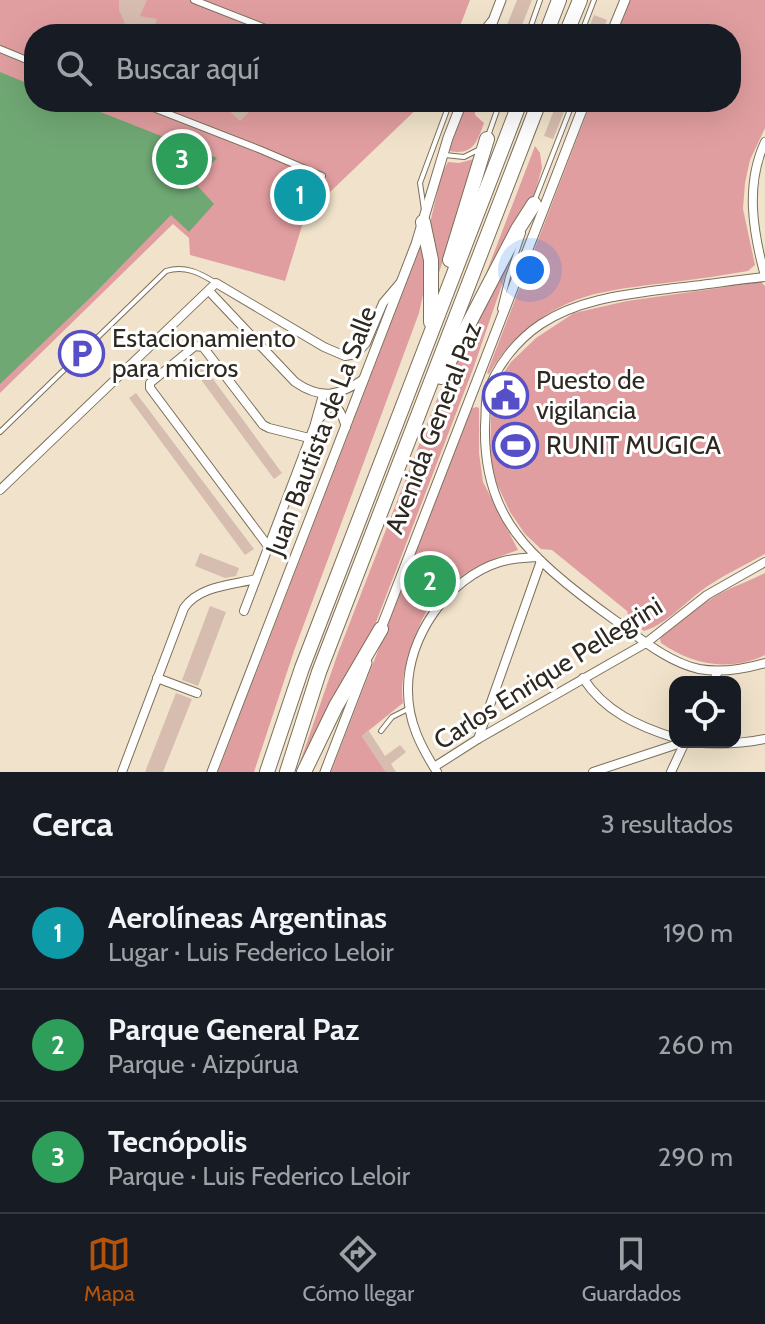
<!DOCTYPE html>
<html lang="es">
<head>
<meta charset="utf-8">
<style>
  :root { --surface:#171b24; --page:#242831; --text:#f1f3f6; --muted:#9ea1a6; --line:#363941; --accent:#b45309 }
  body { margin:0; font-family:Cabin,sans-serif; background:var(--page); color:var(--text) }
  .controls { position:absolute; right:24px; bottom:24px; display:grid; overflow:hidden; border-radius:16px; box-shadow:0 8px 32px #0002 }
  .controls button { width:72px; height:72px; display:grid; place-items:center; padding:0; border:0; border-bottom:2px solid var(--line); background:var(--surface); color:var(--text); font:40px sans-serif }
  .you { position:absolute; left:530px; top:270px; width:28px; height:28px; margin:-20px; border:6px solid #fff; border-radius:50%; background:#1a73e8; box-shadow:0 0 0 12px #1a73e833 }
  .badge { display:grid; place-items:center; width:52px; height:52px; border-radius:50%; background:var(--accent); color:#fff; font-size:26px; font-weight:700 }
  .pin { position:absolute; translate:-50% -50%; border:4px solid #fff; box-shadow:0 2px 8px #0006 }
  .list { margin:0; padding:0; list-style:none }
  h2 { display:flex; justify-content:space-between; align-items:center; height:104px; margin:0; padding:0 32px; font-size:34px }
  h2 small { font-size:26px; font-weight:400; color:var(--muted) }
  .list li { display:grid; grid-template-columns:52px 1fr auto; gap:24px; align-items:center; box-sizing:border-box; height:112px; padding:0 32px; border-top:2px solid var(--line) }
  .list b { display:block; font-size:30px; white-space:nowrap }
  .list p { margin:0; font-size:26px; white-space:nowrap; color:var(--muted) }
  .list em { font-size:26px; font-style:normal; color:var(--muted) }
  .icon { flex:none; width:44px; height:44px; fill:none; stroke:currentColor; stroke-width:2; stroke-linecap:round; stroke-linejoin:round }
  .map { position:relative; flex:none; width:765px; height:772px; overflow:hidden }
  .search { position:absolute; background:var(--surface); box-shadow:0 8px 32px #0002; left:24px; right:24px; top:24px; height:88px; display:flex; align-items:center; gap:20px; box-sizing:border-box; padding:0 28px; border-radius:32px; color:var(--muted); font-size:30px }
  .sheet { height:440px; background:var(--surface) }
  nav { display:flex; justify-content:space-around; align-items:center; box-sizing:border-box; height:112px; border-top:2px solid var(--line); background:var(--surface); font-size:22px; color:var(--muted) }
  nav a { display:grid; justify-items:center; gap:4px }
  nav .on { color:var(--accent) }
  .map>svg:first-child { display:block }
</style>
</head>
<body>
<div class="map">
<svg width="765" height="772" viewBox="0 0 765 772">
  <rect width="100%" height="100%" fill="#f1e3cb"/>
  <g fill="#e19ea0">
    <path d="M 0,0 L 470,0 L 457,34 L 34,34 L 34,102 L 424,102 L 305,216 L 285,281 L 190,255 L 189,238 L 173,224 L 0,393 Z"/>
    <path d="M 630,0 L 765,0 L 765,128 L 750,160 L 745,183 L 743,209 L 755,265 L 748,271 C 723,275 699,279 674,282 C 648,285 621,288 595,294 C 551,305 511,335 489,374 L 487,373 L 591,102 L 731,102 L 731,34 L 617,34 Z"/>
    <path d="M 467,102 L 475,102 L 475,115 L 484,123 C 477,142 473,156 449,151 Z"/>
    <path d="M 535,146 L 540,153 L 542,168 L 534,196 L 475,302 Z"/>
    <path d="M 474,159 L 439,273 L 438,274 L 430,223 L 442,173 L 448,162 L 459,163 Z"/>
    <path d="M 421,246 L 423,246 L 426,281 L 419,313 L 294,651 L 254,772 L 218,772 Z"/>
    <path d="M 515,247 L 473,369 L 373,630 L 301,765 L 299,765 L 338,653 L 434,406 L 452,367 Z"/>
    <path d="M 761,282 L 765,286 L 765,554 C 745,565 724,575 705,588 C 685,602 667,624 644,631 L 630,622 L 627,611 L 552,550 L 541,549 L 525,534 L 510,512 L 497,484 L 490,458 L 491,418 L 495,395 L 500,378 L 511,362 L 536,338 L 574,313 L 627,301 Z"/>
    <path d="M 477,407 L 479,408 L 479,453 L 483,482 L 518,550 C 484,561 444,580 426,612 C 420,623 415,636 412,647 C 405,665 400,683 403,703 L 362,736 L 386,772 L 331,772 L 472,408 Z"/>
    <path d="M 765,573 L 765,655 C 730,672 692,665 661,643 L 660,639 L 663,635 C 681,622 699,605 719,594 C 734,586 750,581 765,573 Z"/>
  </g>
  <path fill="#70a874" d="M 0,72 L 34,86 L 34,102 L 75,102 L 217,158 L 194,182 L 214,204 L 189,232 L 171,215 L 91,297 L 0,384 Z"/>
  <g fill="#d7bdb0">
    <path d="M 119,0 L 147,0 L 140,16 L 157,19 L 152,34 L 132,34 L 128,31 L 119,10 Z"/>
    <path d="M 517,0 L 532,0 L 520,30 L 507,25 Z"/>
    <path d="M 594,15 L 607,20 L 602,34 L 586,34 Z"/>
    <path d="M 230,102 L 238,102 L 249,112 L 240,121 L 225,107 Z"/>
    <path d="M 557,102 L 568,102 L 553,139 L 544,136 Z"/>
    <path d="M 199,360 L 282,473 L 274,479 L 191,366 Z"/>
    <path d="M 136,393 L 254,549 L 245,555 L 129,398 Z"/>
    <path d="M 200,553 L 239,568 L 236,576 L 225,578 L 195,566 Z"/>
    <path d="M 210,606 L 226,612 L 198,686 L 182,680 Z"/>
    <path d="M 176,693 L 192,699 L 163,772 L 145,772 Z"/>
    <path d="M 369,731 L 385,756 L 400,745 L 406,752 L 391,764 L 396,772 L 386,772 L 362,736 Z"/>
  </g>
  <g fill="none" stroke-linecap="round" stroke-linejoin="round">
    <defs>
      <g id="service">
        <path d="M 479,34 L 490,20"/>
        <path d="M 528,34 L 540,0"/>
        <path d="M 581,34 L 594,0"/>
        <path d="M 488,136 L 500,102"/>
        <path d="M 445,155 L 464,157 L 478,150"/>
        <path d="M 534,202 L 573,102"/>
        <path d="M 424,210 L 420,183 L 450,102"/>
        <path d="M 500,309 L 508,277 L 523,233"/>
        <path d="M 0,432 L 166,271 C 185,265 200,273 216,283"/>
        <path d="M 381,731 L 392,717 L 408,709"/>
      </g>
      <g id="pedestrian">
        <path d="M 194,0 L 281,34"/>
        <path d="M 0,49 L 34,63"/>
        <path d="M 138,102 L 261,150 L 322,176"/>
      </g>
      <g id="minor">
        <path d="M 765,142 C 745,185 753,232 765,276"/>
        <path d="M 765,277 C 735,280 705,285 675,288 C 630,294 580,298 541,324 C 517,340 495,367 487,395 C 485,404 486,415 485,425 C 484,464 492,501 516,533 C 538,564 585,599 616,621 C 641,639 668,662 699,669 C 721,673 744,669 765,663"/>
        <path d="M 209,291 L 295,382 C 321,400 339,396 364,379"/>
        <path d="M 319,419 C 334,397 340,407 346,427"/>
        <path d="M 0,490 L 216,283 L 324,347 L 345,356 L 356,354 L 366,343 L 383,303 L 400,283"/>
        <path d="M 268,546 L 150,388 L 150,383 L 195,346 L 203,347 L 263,425 L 269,428 L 309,438"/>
        <path d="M 244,611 L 314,427 L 323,395"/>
        <path d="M 157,678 L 197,693"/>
        <path d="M 583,678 C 605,712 638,726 675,738"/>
        <path d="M 713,682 L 718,671"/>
        <path d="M 478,739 L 541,561"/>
        <path d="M 692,742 C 717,745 740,744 765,739"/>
        <path d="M 434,767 L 478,739 L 646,643 L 707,595 L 765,562"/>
        <path d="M 122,772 L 184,608 C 199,586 231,585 256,579"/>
        <path d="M 437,772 C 421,747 408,722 408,691 C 407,637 448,578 500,562 C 512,558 524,558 537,557"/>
        <path d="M 593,772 L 684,742"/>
        <path d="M 671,772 L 685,742"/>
      </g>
      <g id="tertiary">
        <path d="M 488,34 L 501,0"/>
        <path d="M 611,34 L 625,0"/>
        <path d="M 380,631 L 585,102"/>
        <path d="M 212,772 L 416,244 L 448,138 L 462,102"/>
        <path d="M 325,772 L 367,663"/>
      </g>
      <g id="motorway">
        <path d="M 546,34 L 559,0"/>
        <path d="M 566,34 L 580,0"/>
        <path d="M 423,222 L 431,260 L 431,322"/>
        <path d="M 450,260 L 487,139"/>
        <path d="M 441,377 L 518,229 L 534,204"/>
        <path d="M 267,772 L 302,668 L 520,102"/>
        <path d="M 287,772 L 319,672 L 539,102"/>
        <path d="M 304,772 L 336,706 L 381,629"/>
      </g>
    </defs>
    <use href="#service" stroke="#7b6f5a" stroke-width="6"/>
    <use href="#pedestrian" stroke="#7b6f5a" stroke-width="8"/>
    <use href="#minor" stroke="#7b6f5a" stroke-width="10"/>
    <use href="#tertiary" stroke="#7b6f5a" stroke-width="11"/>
    <use href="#motorway" stroke="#7b6f5a" stroke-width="16"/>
    <use href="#service" stroke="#fff" stroke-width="4"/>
    <use href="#pedestrian" stroke="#fff" stroke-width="6"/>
    <use href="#minor" stroke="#fff" stroke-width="8"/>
    <use href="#tertiary" stroke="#fff" stroke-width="9"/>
    <use href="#motorway" stroke="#fff" stroke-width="14"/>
  </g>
  <defs>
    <symbol id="parking-ring" viewBox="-11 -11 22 22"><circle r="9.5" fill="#fff" stroke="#574fc7" stroke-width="1.5"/><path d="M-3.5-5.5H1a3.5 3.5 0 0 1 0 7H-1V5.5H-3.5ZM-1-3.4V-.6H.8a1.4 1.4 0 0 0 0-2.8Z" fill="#574fc7"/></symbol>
    <symbol id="civic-ring" viewBox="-11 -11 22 22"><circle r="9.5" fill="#fff" stroke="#574fc7" stroke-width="1.5"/><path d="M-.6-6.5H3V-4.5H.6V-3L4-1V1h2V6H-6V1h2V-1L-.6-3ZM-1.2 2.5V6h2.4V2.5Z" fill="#574fc7"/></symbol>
    <symbol id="stadium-ring" viewBox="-11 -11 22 22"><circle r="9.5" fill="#fff" stroke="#574fc7" stroke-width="1.5"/><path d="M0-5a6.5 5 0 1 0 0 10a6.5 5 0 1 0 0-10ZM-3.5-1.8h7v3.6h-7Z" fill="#574fc7"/></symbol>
  </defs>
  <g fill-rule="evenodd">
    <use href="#parking-ring" x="56" y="328" width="51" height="51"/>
    <use href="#civic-ring" x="480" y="370" width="51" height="51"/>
    <use href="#stadium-ring" x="490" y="420" width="51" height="51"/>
  </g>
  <g text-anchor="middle" stroke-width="6" stroke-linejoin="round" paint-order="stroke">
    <g font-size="26" fill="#2e2920" stroke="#fff" text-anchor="start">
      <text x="112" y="347">Estacionamiento<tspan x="112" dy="30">para micros</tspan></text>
      <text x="536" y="389">Puesto de<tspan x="536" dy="30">vigilancia</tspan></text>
      <text x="546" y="454">RUNIT MUGICA</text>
    </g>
    <g font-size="26" fill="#2e2920" stroke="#fff">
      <text transform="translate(433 428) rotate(-69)" y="9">Avenida General Paz</text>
      <text transform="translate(321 431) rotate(-69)" y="9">Juan Bautista de La Salle</text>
      <text transform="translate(548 673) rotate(-32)" y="9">Carlos Enrique Pellegrini</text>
    </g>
  </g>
</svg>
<div class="controls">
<button><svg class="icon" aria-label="locate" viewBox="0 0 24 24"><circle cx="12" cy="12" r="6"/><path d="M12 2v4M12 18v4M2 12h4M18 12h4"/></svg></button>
</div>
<div class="you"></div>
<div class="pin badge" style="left:300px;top:195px;background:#0f9aa8">1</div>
<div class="pin badge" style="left:430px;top:581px;background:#2e9e5b">2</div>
<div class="pin badge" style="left:182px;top:159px;background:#2e9e5b">3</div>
<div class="search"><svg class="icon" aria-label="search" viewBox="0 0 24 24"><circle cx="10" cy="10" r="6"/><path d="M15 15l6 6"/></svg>Buscar aquí</div>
</div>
<section class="sheet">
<h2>Cerca<small>3 resultados</small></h2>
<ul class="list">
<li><span class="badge" style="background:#0f9aa8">1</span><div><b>Aerolíneas Argentinas</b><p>Lugar · Luis Federico Leloir</p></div><em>190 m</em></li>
<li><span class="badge" style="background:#2e9e5b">2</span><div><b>Parque General Paz</b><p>Parque · Aizpúrua</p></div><em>260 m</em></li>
<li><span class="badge" style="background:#2e9e5b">3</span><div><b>Tecnópolis</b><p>Parque · Luis Federico Leloir</p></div><em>290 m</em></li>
</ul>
</section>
<nav>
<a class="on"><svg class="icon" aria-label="map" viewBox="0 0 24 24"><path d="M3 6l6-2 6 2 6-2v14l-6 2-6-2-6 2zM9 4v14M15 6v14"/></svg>Mapa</a>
<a><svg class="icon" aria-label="directions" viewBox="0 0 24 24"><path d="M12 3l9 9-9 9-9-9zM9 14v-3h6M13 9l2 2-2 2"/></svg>Cómo llegar</a>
<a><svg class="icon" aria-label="saved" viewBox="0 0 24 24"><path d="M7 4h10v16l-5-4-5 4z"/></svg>Guardados</a>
</nav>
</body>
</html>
